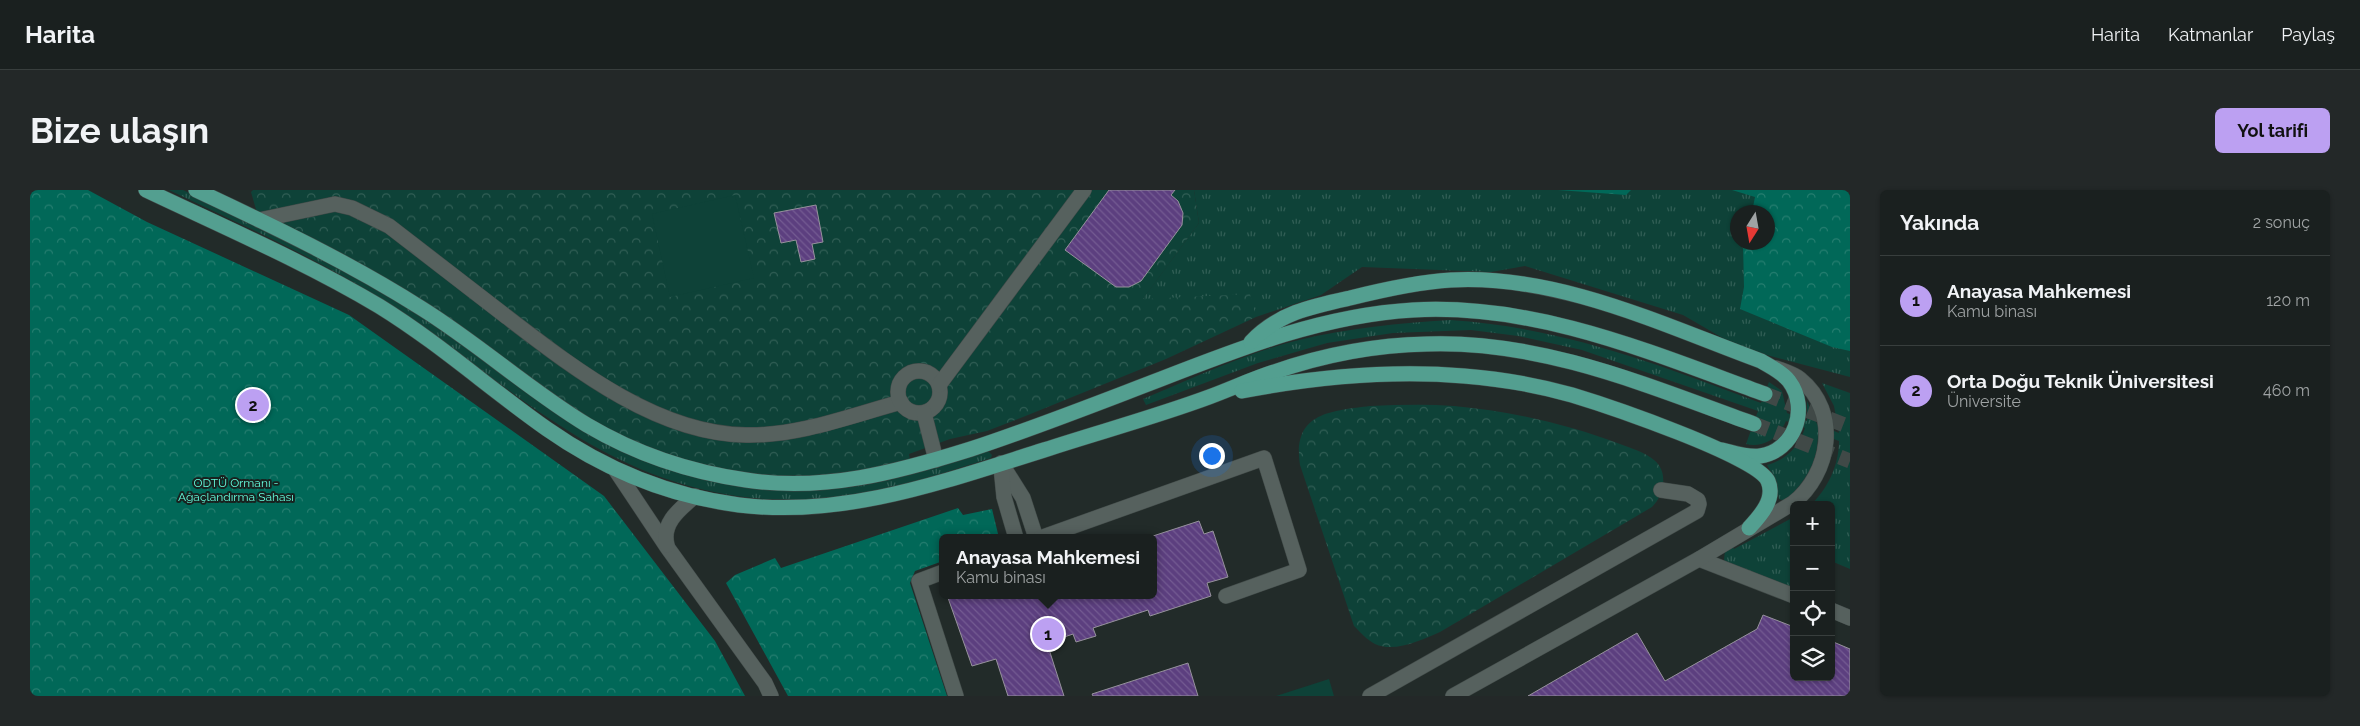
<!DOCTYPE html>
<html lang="tr">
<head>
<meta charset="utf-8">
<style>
  :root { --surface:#1a201f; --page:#232828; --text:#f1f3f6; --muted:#9fa3a4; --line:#383e3d; --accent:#bca0f2 }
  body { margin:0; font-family:Raleway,sans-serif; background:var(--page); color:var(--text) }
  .controls { position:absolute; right:15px; bottom:15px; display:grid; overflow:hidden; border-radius:8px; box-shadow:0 1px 4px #0004 }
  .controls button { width:45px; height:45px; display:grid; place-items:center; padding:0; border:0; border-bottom:1px solid var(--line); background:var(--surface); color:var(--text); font:25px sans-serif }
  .compass { position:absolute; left:1700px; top:15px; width:45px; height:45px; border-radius:50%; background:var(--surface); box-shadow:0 1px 4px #0004; rotate:191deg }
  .you { position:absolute; left:1181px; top:265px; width:18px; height:18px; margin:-12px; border:4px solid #fff; border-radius:50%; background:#1a73e8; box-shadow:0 0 0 8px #1a73e833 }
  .badge { display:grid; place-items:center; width:32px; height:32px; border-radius:50%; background:var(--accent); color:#111; font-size:16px; font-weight:700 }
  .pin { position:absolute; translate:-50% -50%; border:2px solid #fff; box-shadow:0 1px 5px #0006 }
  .popup { position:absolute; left:909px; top:344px; width:218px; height:65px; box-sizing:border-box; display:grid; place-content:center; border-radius:8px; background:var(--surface); filter:drop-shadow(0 1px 4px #0005); font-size:16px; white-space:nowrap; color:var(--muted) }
  .popup b { font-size:19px; color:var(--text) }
  .popup::after { content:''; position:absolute; left:50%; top:100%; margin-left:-10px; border:10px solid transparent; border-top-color:var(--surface) }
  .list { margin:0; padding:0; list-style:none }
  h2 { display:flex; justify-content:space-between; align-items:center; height:65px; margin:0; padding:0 20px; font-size:21px }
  h2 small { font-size:16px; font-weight:400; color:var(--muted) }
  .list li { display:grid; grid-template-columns:32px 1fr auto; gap:15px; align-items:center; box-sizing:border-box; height:90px; padding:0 20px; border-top:1px solid var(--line) }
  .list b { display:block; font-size:19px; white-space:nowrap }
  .list p { margin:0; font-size:16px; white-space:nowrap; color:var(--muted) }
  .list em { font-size:16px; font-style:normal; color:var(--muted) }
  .icon { flex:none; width:28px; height:28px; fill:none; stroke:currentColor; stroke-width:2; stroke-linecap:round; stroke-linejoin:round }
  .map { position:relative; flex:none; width:1820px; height:506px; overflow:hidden; border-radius:8px }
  header { display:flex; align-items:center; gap:30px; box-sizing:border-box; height:70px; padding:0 25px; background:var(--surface); border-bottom:1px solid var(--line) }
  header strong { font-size:24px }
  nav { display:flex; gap:28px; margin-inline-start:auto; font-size:18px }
  .intro { display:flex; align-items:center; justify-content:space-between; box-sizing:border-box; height:120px; padding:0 30px }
  h1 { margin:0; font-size:35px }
  .button { padding:12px 22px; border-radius:8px; background:var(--accent); color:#111; font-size:18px; font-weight:700 }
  main { display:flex; gap:30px; padding:0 30px }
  aside { flex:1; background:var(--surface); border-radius:8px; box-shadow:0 1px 4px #0004 }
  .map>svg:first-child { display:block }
</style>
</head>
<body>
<header>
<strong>Harita</strong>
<nav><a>Harita</a><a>Katmanlar</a><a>Paylaş</a></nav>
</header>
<div class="intro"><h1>Bize ulaşın</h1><a class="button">Yol tarifi</a></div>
<main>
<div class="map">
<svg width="1820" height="506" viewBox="0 0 1820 506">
  <defs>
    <pattern id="grass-tufts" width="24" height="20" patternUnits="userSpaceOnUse" patternTransform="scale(1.25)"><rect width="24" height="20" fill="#0e4238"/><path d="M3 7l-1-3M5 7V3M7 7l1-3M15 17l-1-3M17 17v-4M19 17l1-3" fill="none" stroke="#315e55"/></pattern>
    <pattern id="forest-crowns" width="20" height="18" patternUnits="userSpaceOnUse" patternTransform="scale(1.25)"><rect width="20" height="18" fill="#016858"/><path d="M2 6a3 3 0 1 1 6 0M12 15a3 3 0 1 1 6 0" fill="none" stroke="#267e70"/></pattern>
    <pattern id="park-crowns" width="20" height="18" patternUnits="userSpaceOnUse" patternTransform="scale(1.25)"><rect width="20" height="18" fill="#0e4238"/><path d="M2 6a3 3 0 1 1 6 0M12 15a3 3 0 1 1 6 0" fill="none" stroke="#315e55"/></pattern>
    <pattern id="building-back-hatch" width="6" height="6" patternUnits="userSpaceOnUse" patternTransform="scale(1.25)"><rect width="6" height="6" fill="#5c3f7f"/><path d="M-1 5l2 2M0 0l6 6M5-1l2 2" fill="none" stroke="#745b92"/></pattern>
  </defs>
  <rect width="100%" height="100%" fill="#222b29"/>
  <g fill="url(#grass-tufts)" fill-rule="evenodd">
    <path d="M 139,0 L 153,0 L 288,66 L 348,99 L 611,269 C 682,297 758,308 834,295 C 876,288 917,274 958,261 L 962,265 L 961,268 C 926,279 891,291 856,299 C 739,325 637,304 537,240 C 476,202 422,155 362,116 C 292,70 214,36 139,0 Z"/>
    <path d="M 1164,0 L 1820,0 L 1820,187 L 1710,158 L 1653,125 L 1495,76 L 1461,82 L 1332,77 L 1291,105 L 1226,127 L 1112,110 L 1169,33 ZM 1708,22 L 1738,22 L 1738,52 L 1708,52 Z"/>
    <path d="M 1420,130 C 1531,137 1628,174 1731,213 L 1739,192 L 1752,201 L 1757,223 L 1777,231 L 1777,211 L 1787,234 L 1809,243 L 1804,216 L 1792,193 L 1820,203 L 1820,379 L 1801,371 L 1801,315 L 1781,315 C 1798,298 1809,275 1809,251 L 1788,243 C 1788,273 1776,291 1755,311 L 1749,309 L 1746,291 L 1737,275 C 1756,270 1769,257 1775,238 L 1756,231 C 1749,248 1734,258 1716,254 L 1728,221 L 1552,160 L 1488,146 L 1441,140 L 1363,143 L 1297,153 L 1228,173 L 1116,215 L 1113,209 C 1164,188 1216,163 1269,150 C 1319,138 1369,133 1420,130 Z"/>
    <path d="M 1764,327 L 1764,391 L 1761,399 L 1698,374 L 1694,370 L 1695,360 L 1701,355 L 1704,359 Z"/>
  </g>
  <g fill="url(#forest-crowns)">
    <path d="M 0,0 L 58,0 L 117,32 L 319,125 L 574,306 L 685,451 L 715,506 L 0,506 Z"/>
    <path d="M 1528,0 L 1601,0 L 1596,5 Z"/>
    <path d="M 1702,0 L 1820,0 L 1820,161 L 1802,157 L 1710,119 L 1714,97 L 1713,53 L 1738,52 L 1738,22 L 1722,22 L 1725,7 Z"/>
    <path d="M 928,318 L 933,325 L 962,319 L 969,348 L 913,348 L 913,371 L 885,381 L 880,393 L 917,506 L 758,506 L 696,393 L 705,385 L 745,368 L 751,378 Z"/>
  </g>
  <g fill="url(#park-crowns)">
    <path d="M 223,0 L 1164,0 L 1169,33 L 1113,109 L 1220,104 L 1226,127 L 1136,169 L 998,225 L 957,241 L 920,249 L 879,264 L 881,277 L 731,292 L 591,253 L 461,167 L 229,30 L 221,2 Z"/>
    <path d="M 1340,216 C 1368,215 1396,214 1424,216 C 1480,221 1537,234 1590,254 C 1600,258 1615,262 1624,270 C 1639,282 1634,305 1622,317 L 1410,442 C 1391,450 1365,463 1345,454 C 1337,450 1330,442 1324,436 L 1270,275 C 1262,223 1300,221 1340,216 Z"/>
  </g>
  <g fill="#0e4238">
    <path d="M 705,5 L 724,88 L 640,107 L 622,24 Z"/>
    <path d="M 1299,489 L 1304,506 L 1246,506 Z"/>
  </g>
  <g fill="url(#building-back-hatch)" stroke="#96929c">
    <path d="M 1079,0 L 1145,0 L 1141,5 L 1148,11 L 1153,23 L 1152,35 L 1111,91 L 1099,97 L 1086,97 L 1035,60 Z"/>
    <path d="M 786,15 L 793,52 L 782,54 L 785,69 L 771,72 L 766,50 L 751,53 L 744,23 Z"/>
    <path d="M 1169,331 L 1174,344 L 1183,341 L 1198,387 L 1177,393 L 1181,406 L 1120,426 L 1118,420 L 1063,438 L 1066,446 L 1046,452 L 1043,444 L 1017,453 L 1034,506 L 978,506 L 966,469 L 942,476 L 917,405 L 1123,405 L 1123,346 Z"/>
    <path d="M 1733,425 L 1764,437 L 1764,487 L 1801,487 L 1801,451 L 1820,459 L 1820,506 L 1498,506 L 1607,443 L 1635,491 L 1727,439 Z"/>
    <path d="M 1158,473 L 1168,506 L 1063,506 L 1062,504 Z"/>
  </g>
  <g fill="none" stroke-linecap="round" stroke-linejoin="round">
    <g stroke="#404947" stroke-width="15" stroke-dasharray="15 8" stroke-linecap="butt">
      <path d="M 1735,204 L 1820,237"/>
      <path d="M 1724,234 L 1820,271"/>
    </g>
    <defs>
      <g id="minor">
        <path d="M 229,30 L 305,14 L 322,18 L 359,36 C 397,65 435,95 473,124 C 541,176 626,244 716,245 C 769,246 820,226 871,212"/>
        <circle cx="889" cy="202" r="21"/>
        <path d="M 909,195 L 1054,0"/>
        <path d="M 894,223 L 906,270"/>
        <path d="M 971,273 L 993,308 L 1006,348"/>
        <path d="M 971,277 L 974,307 L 986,348"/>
        <path d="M 585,279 L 637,357 L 735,493 L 741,506"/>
        <path d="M 1010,348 L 1234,268 L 1269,380 L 1196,406"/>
        <path d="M 637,355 C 631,333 650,319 665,306"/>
        <path d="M 1669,369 L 1764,406"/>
        <path d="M 913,382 L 889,391 L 926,506"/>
        <path d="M 1801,420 L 1820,428"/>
        <path d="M 1340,506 L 1667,321 L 1669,314 L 1668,310 L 1658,304 L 1631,300"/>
        <path d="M 1423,506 L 1669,369 L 1763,313 C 1800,284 1811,222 1770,189 C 1764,184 1754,181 1746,178"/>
      </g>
      <g id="major">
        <path d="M 116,0 C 194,37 275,72 349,116 C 409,153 460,199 517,239 C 574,279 640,306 709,315 C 815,328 915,291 1014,260 C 1069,242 1125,227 1179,207 C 1201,199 1222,189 1244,182 C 1293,165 1345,155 1397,154 C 1512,150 1618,196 1724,234"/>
        <path d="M 166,0 C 243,36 320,73 391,118 C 449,154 499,200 557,235 C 606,264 660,282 716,290 C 794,302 868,282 941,259 C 1005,238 1068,213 1131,189 C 1213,157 1295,125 1383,120 C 1507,113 1622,163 1735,204"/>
        <path d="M 1221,152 C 1248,123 1283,116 1320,108 C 1352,100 1387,92 1421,90 C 1528,84 1633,135 1731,171 C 1741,177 1752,182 1759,191 C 1780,219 1764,261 1730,266 C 1718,268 1704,263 1692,260"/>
        <path d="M 1212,201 C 1285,187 1360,180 1434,186 C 1471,189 1507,195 1542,205 C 1575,215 1727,266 1738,291 C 1746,309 1730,326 1719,338"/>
      </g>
    </defs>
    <use href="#minor" stroke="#414a48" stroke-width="16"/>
    <use href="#major" stroke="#414a48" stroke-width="16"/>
    <use href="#minor" stroke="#56615e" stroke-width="15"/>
    <use href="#major" stroke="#539f90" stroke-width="15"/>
  </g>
  <g text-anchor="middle" stroke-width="4" stroke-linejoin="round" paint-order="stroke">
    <g font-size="12" fill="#65fdde" stroke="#18221f">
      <text x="206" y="297">ODTÜ Ormanı -<tspan x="206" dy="14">Ağaçlandırma Sahası</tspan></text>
    </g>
  </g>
</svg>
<div class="controls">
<button>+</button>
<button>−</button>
<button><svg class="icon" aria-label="locate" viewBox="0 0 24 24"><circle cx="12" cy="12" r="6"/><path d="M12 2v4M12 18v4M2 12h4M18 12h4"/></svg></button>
<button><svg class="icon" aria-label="layers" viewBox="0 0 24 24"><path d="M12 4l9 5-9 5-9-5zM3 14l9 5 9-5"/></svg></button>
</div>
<svg class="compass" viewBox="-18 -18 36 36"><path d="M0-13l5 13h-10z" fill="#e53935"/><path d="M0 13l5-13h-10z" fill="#9fa3a4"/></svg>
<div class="you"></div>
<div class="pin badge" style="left:1018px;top:444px">1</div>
<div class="popup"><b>Anayasa Mahkemesi</b>Kamu binası</div>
<div class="pin badge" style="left:223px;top:215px">2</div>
</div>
<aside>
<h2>Yakında<small>2 sonuç</small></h2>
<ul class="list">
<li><span class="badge">1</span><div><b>Anayasa Mahkemesi</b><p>Kamu binası</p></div><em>120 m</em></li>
<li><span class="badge">2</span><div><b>Orta Doğu Teknik Üniversitesi</b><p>Üniversite</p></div><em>460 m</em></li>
</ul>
</aside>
</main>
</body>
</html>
